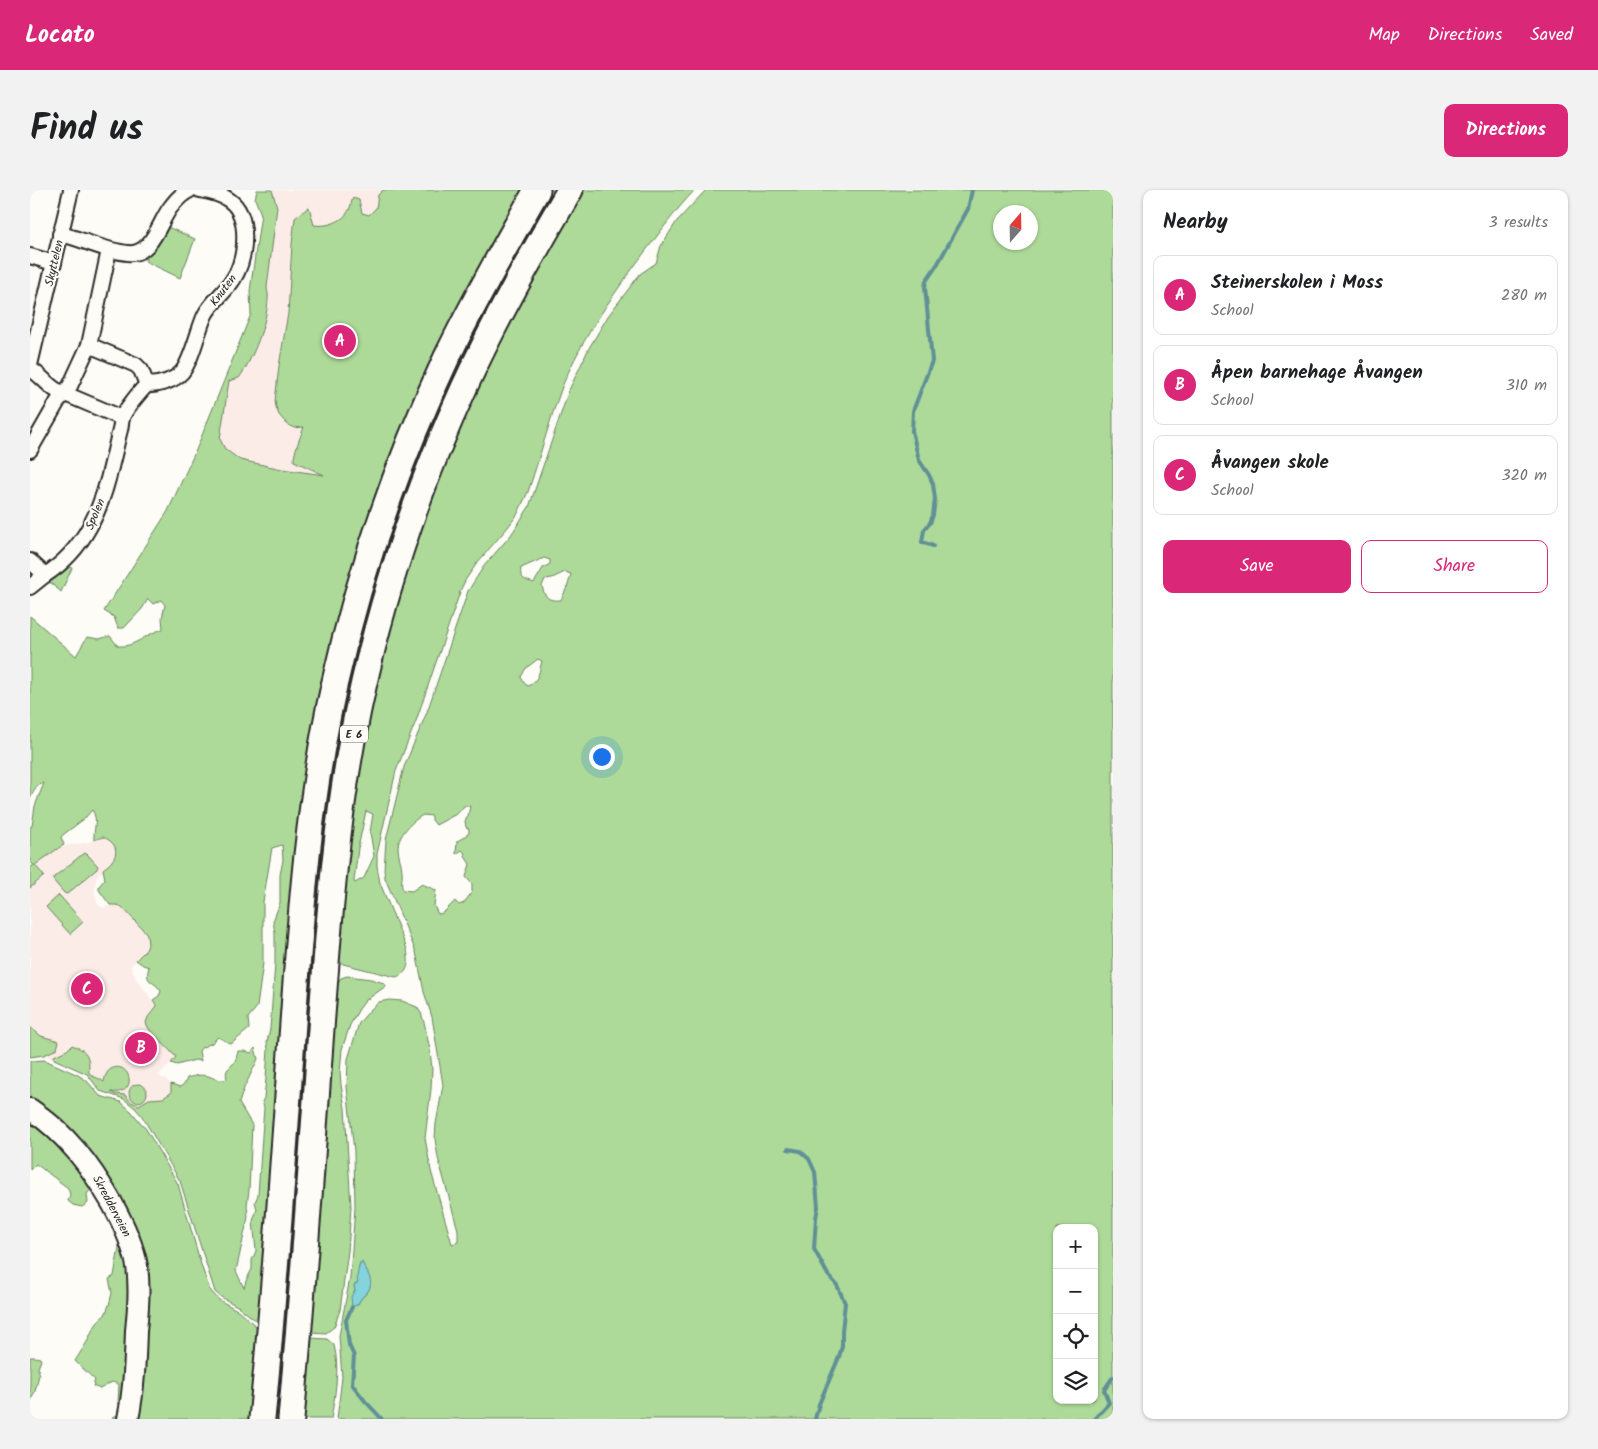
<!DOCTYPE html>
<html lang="en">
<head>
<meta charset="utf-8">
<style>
  :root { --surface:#fff; --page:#f2f2f2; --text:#202124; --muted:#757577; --line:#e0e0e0; --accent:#db2777 }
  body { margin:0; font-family:Kalam,sans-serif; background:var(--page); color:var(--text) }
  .controls { position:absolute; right:15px; bottom:15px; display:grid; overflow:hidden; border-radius:10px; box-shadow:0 1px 4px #0004 }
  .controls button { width:45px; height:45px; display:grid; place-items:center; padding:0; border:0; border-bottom:1px solid var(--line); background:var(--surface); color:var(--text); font:25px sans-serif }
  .compass { position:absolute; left:963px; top:15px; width:45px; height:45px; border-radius:50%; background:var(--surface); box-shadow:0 1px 4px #0004; rotate:20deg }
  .you { position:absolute; left:571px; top:566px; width:18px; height:18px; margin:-12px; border:4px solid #fff; border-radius:50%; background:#1a73e8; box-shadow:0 0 0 8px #1a73e833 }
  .badge { display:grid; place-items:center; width:32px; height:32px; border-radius:50%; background:var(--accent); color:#fff; font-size:16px; font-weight:700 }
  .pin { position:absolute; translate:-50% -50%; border:2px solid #fff; box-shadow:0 1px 5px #0006 }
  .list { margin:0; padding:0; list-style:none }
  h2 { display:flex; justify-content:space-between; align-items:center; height:65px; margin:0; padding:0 20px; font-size:21px }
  h2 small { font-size:16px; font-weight:400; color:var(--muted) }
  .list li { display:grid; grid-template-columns:32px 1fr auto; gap:15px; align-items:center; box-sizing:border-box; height:80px; margin:0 10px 10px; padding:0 10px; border:1px solid var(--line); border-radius:10px }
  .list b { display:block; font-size:19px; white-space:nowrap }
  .list p { margin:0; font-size:16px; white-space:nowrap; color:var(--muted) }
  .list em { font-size:16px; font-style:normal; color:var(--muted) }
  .actions { display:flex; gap:10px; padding:15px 20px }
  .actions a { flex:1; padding:11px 0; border:1px solid var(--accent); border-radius:10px; text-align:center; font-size:18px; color:var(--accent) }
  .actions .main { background:var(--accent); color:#fff }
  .icon { flex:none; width:28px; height:28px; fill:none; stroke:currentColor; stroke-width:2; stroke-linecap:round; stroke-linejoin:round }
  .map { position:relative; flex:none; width:1083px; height:1229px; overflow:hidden; border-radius:10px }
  header { display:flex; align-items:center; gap:30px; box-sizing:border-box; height:70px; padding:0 25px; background:var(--accent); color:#fff }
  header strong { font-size:24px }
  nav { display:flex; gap:28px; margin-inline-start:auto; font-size:18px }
  .intro { display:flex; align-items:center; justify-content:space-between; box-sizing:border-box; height:120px; padding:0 30px }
  h1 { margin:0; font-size:35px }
  .button { padding:12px 22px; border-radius:10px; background:var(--accent); color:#fff; font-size:18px; font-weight:700 }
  main { display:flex; gap:30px; padding:0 30px }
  aside { flex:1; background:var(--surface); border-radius:10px; box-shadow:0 1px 4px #0004 }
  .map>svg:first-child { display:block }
</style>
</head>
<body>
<header>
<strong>Locato</strong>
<nav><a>Map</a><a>Directions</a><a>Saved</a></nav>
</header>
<div class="intro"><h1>Find us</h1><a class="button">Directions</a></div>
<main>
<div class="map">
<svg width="1083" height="1229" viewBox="0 0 1083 1229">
  <rect width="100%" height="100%" fill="#fdfcf7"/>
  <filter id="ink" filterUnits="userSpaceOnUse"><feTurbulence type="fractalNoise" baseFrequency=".02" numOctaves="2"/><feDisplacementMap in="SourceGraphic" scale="10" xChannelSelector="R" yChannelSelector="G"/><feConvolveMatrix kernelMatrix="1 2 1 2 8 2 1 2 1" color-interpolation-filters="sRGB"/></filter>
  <g filter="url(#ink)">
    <g fill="#fcece8">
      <path d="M 242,0 L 411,0 L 298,286 L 252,279 L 210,270 L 195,259 L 190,249 L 199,191 L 209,188 L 213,182 L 225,158 L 234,132 L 239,108 L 237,97 L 247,17 Z"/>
      <path d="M 73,647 L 84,654 L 86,659 L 85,666 L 80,674 L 66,687 L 65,704 L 67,713 L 73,718 L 80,715 L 87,715 L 92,717 L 117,744 L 118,755 L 116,760 L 101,776 L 105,787 L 127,816 L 116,833 L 119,839 L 146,867 L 128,886 L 134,888 L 141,894 L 141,903 L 112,926 L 105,918 L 94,909 L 70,901 L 57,884 L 15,865 L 0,867 L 0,678 L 30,657 L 58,652 Z"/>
    </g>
    <g fill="#adda98" stroke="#6c8262" fill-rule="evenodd">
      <path d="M 227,0 L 242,0 L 247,17 L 237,97 C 237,101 239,105 238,109 C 237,133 223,169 209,188 L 199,191 L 190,249 L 195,259 L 210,270 L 252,279 L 294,285 L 264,271 C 264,261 270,248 274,237 L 264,238 L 257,234 L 249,225 L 246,217 L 245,211 L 249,176 L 258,123 L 262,54 L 265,28 L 279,17 L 284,35 C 297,37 313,32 319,20 C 321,16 321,12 323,8 L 329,10 L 332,23 L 339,25 L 346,18 L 348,5 L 353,0 L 493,0 L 324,381 L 230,1134 L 209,1117 L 191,1107 L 185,1102 L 150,991 L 112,926 L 105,918 L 94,909 L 70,901 L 57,884 L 24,869 L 24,866 L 37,860 L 42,855 C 53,859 59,863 59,876 C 59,879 58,881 60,884 C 64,888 70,888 74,892 C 75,887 76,882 81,879 C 100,869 110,906 81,902 L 85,904 L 95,905 L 101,912 L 109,915 L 119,909 L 133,908 L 141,903 L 141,894 L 150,897 L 155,893 L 157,888 C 164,886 171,884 178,886 C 185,888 189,892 197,889 C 195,880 197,880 203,874 C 206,871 207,865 208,861 L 214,861 L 221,863 L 225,858 L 228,869 L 214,898 L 209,913 L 222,935 L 219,1000 L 217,1015 L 218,1027 L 206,1081 L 214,1098 L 216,1091 L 222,1079 L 222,1070 L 226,1061 L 223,1031 L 227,1019 L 225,1012 L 228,1005 L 234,917 L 232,912 L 234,908 L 236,889 L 238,859 L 237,852 L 240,839 L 245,774 L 245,743 L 243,731 L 250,713 L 250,685 L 253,670 L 252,655 L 242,658 L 233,712 L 233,773 L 227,817 L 218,828 L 219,839 L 201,854 L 188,847 L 182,853 L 171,858 L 169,861 L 171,871 L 165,870 L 147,875 L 141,873 L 146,867 L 119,839 L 116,833 L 118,827 L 127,816 L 123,810 L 129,806 L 131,801 C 123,789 114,794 119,777 L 113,775 L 106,770 L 116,760 L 118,755 L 117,744 L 92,717 L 87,715 L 80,715 L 69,700 L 69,696 L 75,689 L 73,679 C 88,669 92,655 73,647 L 64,650 C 63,639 69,630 62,620 L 54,629 L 34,644 L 31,647 L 34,655 L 30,657 L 5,675 L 14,686 L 0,698 L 0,678 L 4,675 L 0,672 L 0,637 L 2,636 L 5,616 L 14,593 L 7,596 L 0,608 L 0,426 L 46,466 L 57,447 L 69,449 L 80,446 L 88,456 C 104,458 117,443 133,439 L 132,428 L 135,415 L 131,410 L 123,414 L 118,409 L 112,419 L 94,438 L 88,438 L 84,427 L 74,421 L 138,321 L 166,260 L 221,124 L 220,101 L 231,24 L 225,9 Z"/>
      <path d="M 515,0 L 531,0 L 374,325 L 285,806 L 279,815 L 276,809 L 286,645 L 329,430 L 393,240 Z"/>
      <path d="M 552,0 L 665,0 C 647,18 633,39 617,59 C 585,102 552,147 532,197 C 519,231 510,267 498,302 L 487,325 L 478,337 L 447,373 L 436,389 L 431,399 L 386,531 L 366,581 L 347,664 L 347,676 L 350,693 L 377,759 C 379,772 380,783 366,787 L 313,774 L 307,769 L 316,669 L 337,532 L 363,424 L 390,340 L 425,246 L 485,118 ZM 336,621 L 343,624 L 340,642 L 344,666 L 334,688 L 325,693 L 324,691 L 328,658 Z"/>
      <path d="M 676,0 L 1083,0 L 1083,1229 L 307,1229 L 312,1187 L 309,1146 L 320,1088 L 325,1017 L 324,961 L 317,897 L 318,869 L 329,833 L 340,820 L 349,812 L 359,810 L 372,811 L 387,817 L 391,823 L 394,832 L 400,860 L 402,879 L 401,899 L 395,948 L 401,981 L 422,1054 L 428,1052 L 428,1040 L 408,968 L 405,949 L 406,934 L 413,895 L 402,827 L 394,802 L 386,762 L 355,688 L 354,680 L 356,650 L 374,577 L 397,522 L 438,401 L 454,376 L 481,345 L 499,317 L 539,200 L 559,158 L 578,126 L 610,84 L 626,73 L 631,56 L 647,31 ZM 971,22 L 1001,22 L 1001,52 L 971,52 ZM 514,368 L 520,370 L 520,374 L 513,378 L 504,393 C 495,390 489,389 491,378 ZM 535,382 L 541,384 L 538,395 L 531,410 C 518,411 515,408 512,396 L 515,389 L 522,388 ZM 508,469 L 512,471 C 509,480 510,490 498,496 L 494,493 L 491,487 L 496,478 ZM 434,616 L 440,616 L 438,626 L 435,631 L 436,637 L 439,639 L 439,643 L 431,649 L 427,651 L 426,664 L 432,660 L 434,662 L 436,668 L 440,674 L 436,687 L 442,694 L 442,702 L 434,713 L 429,715 L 425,711 L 413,723 L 408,724 L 404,716 L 406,700 L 392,694 L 382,701 L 373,700 C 370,694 373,688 372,681 C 372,673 368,666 368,658 C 368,645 382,631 393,625 L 402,626 L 402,630 L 406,635 L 428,623 ZM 1027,1038 L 1064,1038 L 1064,1210 L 1027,1210 ZM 332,1072 C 336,1081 344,1090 338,1101 C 335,1106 330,1108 328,1114 L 324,1116 C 320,1109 322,1107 325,1101 L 324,1096 L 328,1094 L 329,1075 Z"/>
      <path d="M 133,35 L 165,49 L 150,88 L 115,71 Z"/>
      <path d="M 35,375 L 42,378 L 31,402 L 17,390 Z"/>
      <path d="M 54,663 L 57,664 L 68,676 L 67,679 L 37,704 L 34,703 L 23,690 L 24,687 Z"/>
      <path d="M 29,705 L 53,732 L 40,744 L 16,717 Z"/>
      <path d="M 317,786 L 341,789 L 354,793 L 356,796 L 335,811 L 329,819 L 320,835 L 312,859 L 310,882 L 311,895 L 315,918 L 321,1017 L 318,1061 L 310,1120 L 304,1137 L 296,1143 L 280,1142 L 306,794 L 311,788 Z"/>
      <path d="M 0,837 L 11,846 L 29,851 L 27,859 L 14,865 L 0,867 Z"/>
      <path d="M 15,870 L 48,885 L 57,891 L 70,906 L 91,912 L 101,921 L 116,939 L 148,994 L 172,1078 L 180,1100 L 189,1110 L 209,1121 L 228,1138 L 222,1229 L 103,1229 L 107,1054 L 0,912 L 0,871 Z"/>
      <circle cx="108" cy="903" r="9"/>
      <path d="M 272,901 L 274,903 L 263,1124 L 249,1122 L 269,904 Z"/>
      <path d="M 0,925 L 23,942 L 63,997 L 57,1004 L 58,1013 L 52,1017 L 43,1015 L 38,1011 L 40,1005 L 38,998 L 6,974 L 0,980 Z"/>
      <path d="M 91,1047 L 101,1070 L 99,1202 L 89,1229 L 83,1229 L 82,1227 L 90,1224 L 92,1216 L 88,1213 L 89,1194 L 82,1192 L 70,1199 L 63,1196 L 65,1190 L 45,1171 L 57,1152 L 63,1139 L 70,1129 L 75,1125 L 79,1115 L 82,1103 L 79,1089 L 84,1086 L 89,1057 L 88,1049 Z"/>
      <path d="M 248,1144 L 261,1146 L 253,1229 L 240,1229 Z"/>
      <path d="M 279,1148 L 297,1149 L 304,1155 C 310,1179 305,1205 301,1229 L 272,1229 Z"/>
      <path d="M 0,1167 L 5,1167 L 10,1168 L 11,1170 L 8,1178 L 9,1185 L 5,1201 L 0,1213 Z"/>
    </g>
    <path fill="#84d4dd" stroke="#609096" d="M 332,1072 C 336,1081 345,1091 338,1101 C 334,1106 330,1108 328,1114 L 322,1117 L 321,1106 L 325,1101 L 324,1095 L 328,1093 C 326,1088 328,1076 332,1072 Z"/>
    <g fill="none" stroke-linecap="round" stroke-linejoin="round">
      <g stroke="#609096" stroke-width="4">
        <path d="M 903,356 L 892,352 L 894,340 L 900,333 L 903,325 L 905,309 L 903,294 L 899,285 L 889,270 L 882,241 L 883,221 L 902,171 L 895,97 L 896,91 L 907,75 L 938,19 L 942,0"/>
        <path d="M 758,959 L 770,961 L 779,969 L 785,982 L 788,1017 L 786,1028 L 784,1059 L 798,1085 L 807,1095 L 815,1113 L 812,1141 L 812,1156 L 809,1167 L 789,1214 L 785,1229"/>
        <path d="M 322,1117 L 316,1130 L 319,1155 L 324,1166 L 322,1194 L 335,1211 L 352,1229"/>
        <path d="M 1064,1229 L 1079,1213 L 1074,1200 L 1083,1187"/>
      </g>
      <defs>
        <g id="street">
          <path d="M 30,44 C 53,49 75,61 98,63 C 121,66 129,33 140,18 C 146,10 151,4 160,0"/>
          <path d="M 0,66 L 24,73"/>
          <path d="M 59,155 L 106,175 L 111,180 L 117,195"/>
          <path d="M 0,175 L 41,0"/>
          <path d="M 0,179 C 10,184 16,194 26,200 L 92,228"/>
          <path d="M 0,260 L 28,211 L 40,196 L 59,155 L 79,60"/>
          <path d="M 0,371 L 15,385 C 55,360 72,318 82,273 C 85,262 87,251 90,240 C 91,236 91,232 92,228 C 94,221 111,200 117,195 C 129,195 144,191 152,182 C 162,170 168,140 175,125 C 182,111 196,102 204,88 C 216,68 221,25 199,10 C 191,4 180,2 170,0"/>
          <path d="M 0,397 L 15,385"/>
        </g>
        <path id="secondary" d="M 0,919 C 36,943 60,975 82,1013 C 93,1033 103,1054 107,1076 C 110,1098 108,1120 106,1141 C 105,1171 104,1200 98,1229"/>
        <g id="highway">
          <path d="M 232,1229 C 245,1097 254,965 263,833 C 271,720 279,607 304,496 C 329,384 367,273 416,169 C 444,111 475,56 507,0"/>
          <path d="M 261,1229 C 273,1099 282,969 291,839 C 299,732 306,625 328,520 C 351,410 387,300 434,198 C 465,130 502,65 540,0"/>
        </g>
      </defs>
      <use href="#street" stroke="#2b2b2b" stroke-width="18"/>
      <use href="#secondary" stroke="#2b2b2b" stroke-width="24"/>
      <use href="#highway" stroke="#2b2b2b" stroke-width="29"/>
      <use href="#street" stroke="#fdfcf7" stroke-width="14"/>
      <use href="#secondary" stroke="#fdfcf7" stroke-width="20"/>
      <use href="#highway" stroke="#fdfcf7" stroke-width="25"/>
    </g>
  </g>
  <g text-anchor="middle" stroke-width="4.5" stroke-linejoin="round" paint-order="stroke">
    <rect fill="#fdfcf7" stroke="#6a6a68" stroke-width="1" x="310" y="535.5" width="28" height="17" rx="4"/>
    <g font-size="11" font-weight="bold" fill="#2b2b2b">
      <text x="324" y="548">E 6</text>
    </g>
    <g font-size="12" fill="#2b2b2b" stroke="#fdfcf7">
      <text transform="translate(24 73) rotate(-77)" y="4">Skyttelen</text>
      <text transform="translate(193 100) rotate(-53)" y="4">Knuten</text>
      <text transform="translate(65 324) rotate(-67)" y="4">Spolen</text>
      <text transform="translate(82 1016) rotate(62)" y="4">Skredderveien</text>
    </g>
  </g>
</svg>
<div class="controls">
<button>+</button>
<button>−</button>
<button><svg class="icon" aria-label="locate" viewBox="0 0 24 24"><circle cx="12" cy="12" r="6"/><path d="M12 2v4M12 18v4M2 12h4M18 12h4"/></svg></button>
<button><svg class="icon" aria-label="layers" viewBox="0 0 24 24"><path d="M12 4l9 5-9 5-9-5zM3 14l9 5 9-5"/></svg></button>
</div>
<svg class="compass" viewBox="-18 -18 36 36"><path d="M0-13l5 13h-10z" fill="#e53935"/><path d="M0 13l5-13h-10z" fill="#757577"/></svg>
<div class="you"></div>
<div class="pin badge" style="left:310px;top:151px">A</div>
<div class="pin badge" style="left:111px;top:858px">B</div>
<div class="pin badge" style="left:57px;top:799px">C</div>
</div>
<aside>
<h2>Nearby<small>3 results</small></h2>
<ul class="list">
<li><span class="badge">A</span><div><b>Steinerskolen i Moss</b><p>School</p></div><em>280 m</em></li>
<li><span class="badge">B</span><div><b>Åpen barnehage Åvangen</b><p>School</p></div><em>310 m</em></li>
<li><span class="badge">C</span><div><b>Åvangen skole</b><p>School</p></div><em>320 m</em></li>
</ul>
<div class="actions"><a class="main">Save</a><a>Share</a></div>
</aside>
</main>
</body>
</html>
